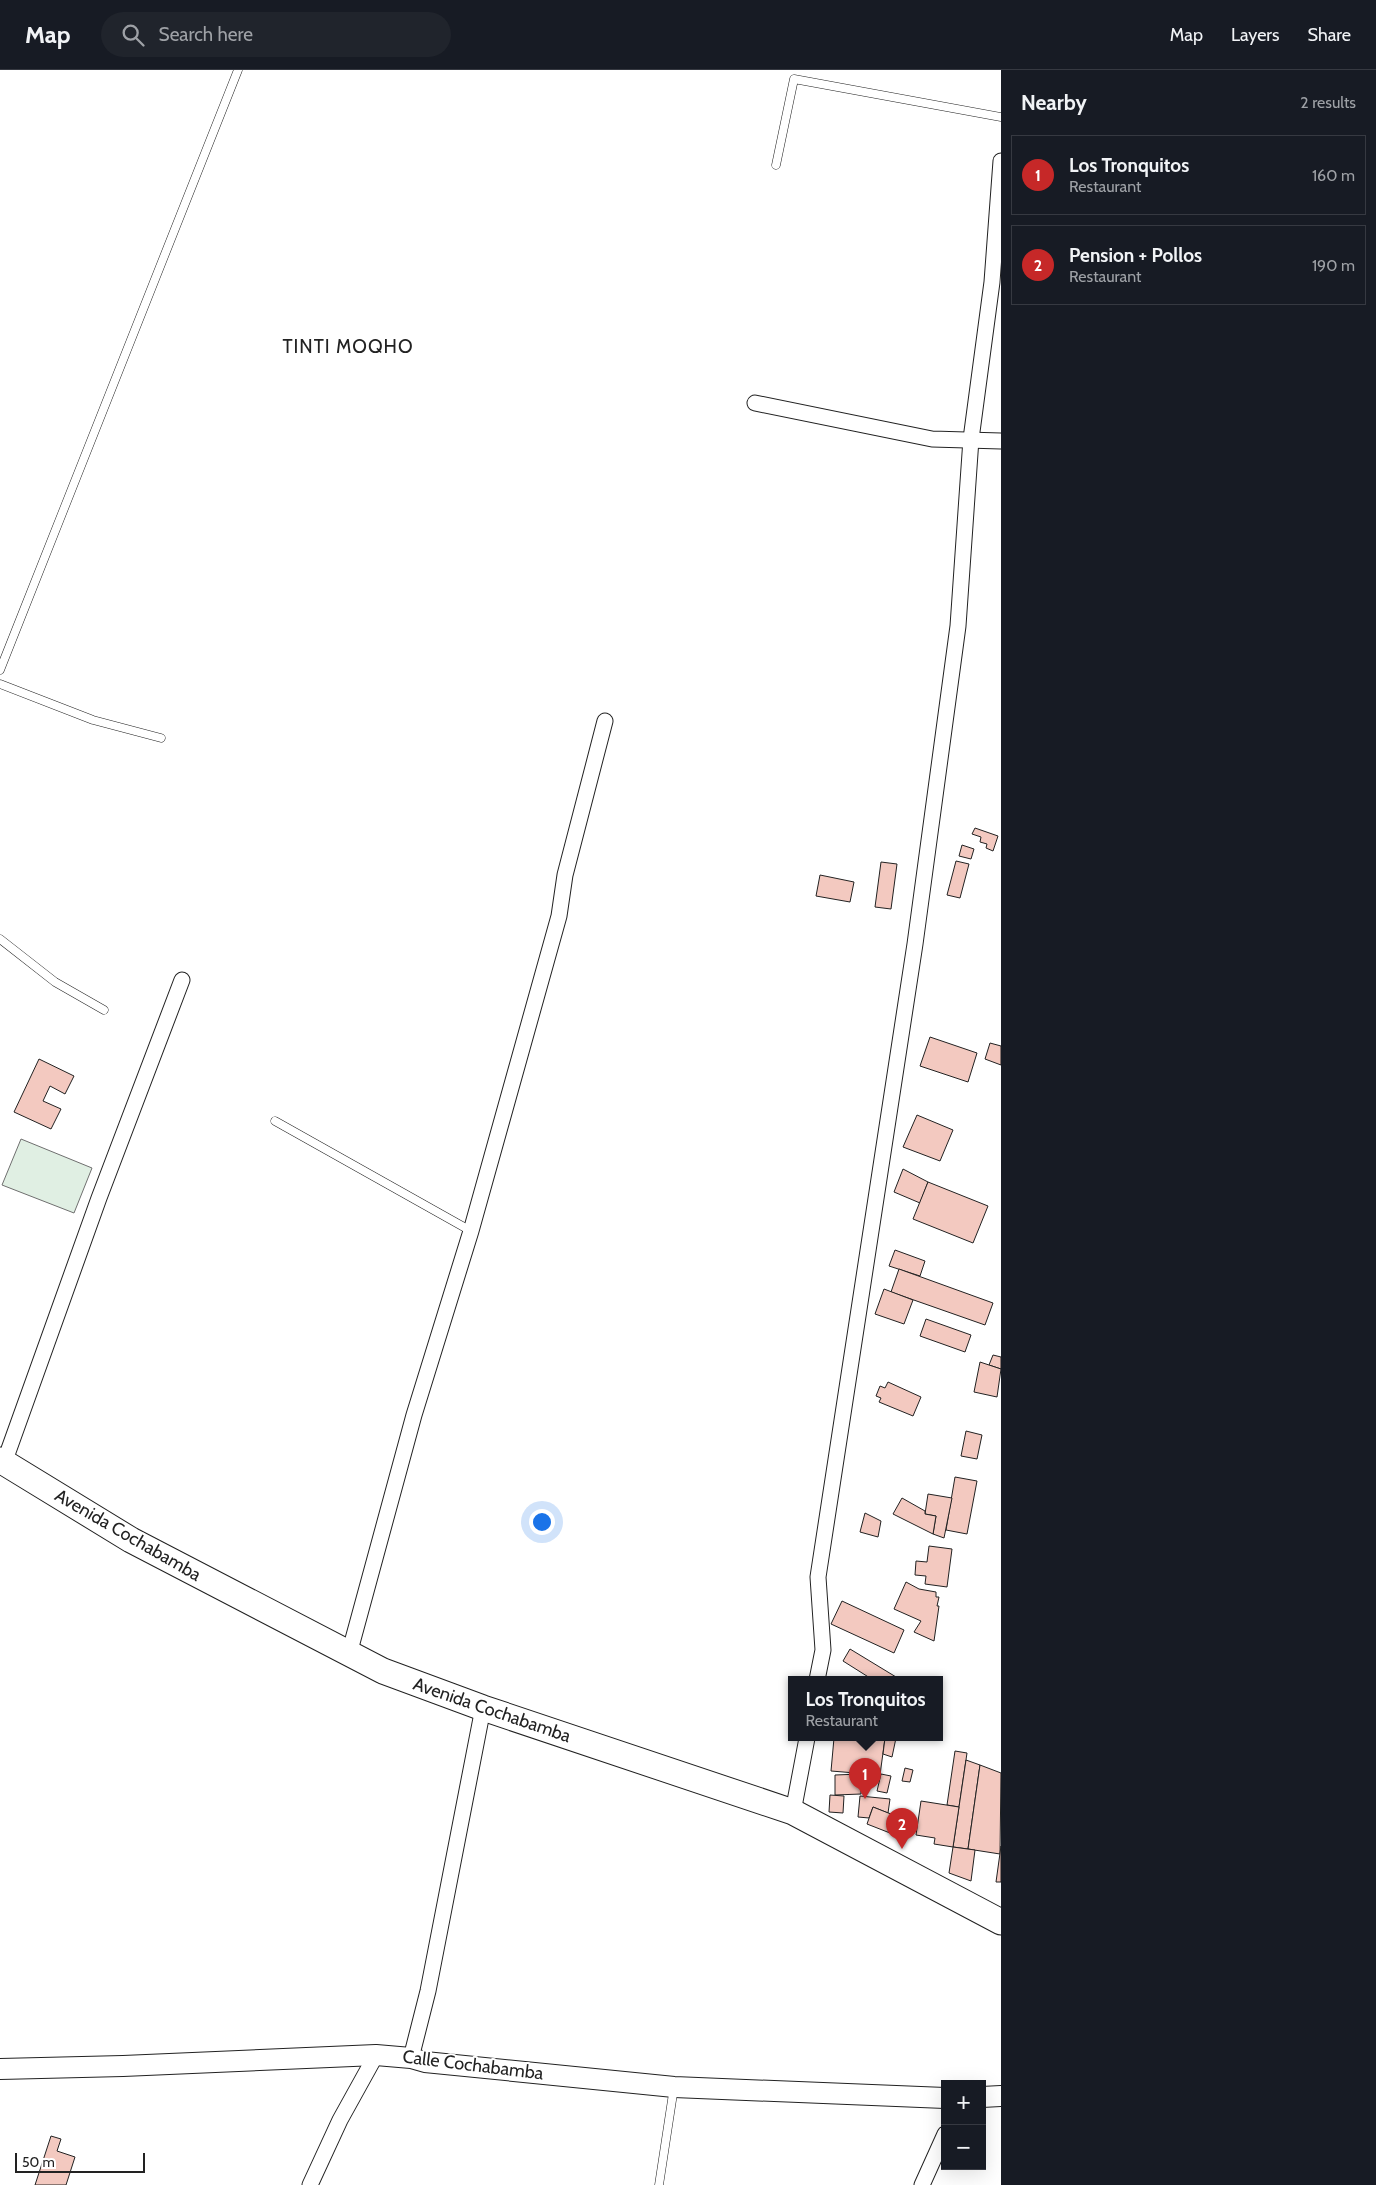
<!DOCTYPE html>
<html lang="en">
<head>
<meta charset="utf-8">
<style>
  :root { --surface:#171b24; --page:#20242c; --text:#f1f3f6; --muted:#9ea1a6; --line:#363941; --accent:#c62828 }
  body { margin:0; font-family:Cabin,sans-serif; background:var(--page); color:var(--text) }
  .controls { position:absolute; right:15px; bottom:15px; display:grid; overflow:hidden; border-radius:0px; box-shadow:0 5px 20px #0002 }
  .controls button { width:45px; height:45px; display:grid; place-items:center; padding:0; border:0; border-bottom:1px solid var(--line); background:var(--surface); color:var(--text); font:25px sans-serif }
  .scale { position:absolute; left:15px; bottom:12px; width:130px; box-sizing:border-box; padding-left:5px; border:2px solid #222; border-top:0; font-size:14px; line-height:18px; white-space:nowrap; color:#222; -webkit-text-stroke:4px #fff; paint-order:stroke }
  .you { position:absolute; left:541px; top:1451px; width:18px; height:18px; margin:-12px; border:4px solid #fff; border-radius:50%; background:#1a73e8; box-shadow:0 0 0 8px #1a73e833 }
  .badge { display:grid; place-items:center; width:32px; height:32px; border-radius:50%; background:var(--accent); color:#fff; font-size:16px; font-weight:700 }
  .pin { position:absolute; translate:-50% -41px; filter:drop-shadow(0 1px 2px #0008) }
  .pin::after { content:''; position:absolute; top:26px; width:18px; height:15px; background:inherit; clip-path:polygon(0 0,100% 0,50% 100%) }
  .popup { position:absolute; left:788px; top:1606px; width:155px; height:65px; box-sizing:border-box; display:grid; place-content:center; border-radius:0px; background:var(--surface); filter:drop-shadow(0 1px 4px #0005); font-size:16px; white-space:nowrap; color:var(--muted) }
  .popup b { font-size:19px; color:var(--text) }
  .popup::after { content:''; position:absolute; left:50%; top:100%; margin-left:-10px; border:10px solid transparent; border-top-color:var(--surface) }
  .list { margin:0; padding:0; list-style:none }
  h2 { display:flex; justify-content:space-between; align-items:center; height:65px; margin:0; padding:0 20px; font-size:21px }
  h2 small { font-size:16px; font-weight:400; color:var(--muted) }
  .list li { display:grid; grid-template-columns:32px 1fr auto; gap:15px; align-items:center; box-sizing:border-box; height:80px; margin:0 10px 10px; padding:0 10px; border:1px solid var(--line); border-radius:0px }
  .list b { display:block; font-size:19px; white-space:nowrap }
  .list p { margin:0; font-size:16px; white-space:nowrap; color:var(--muted) }
  .list em { font-size:16px; font-style:normal; color:var(--muted) }
  .icon { flex:none; width:28px; height:28px; fill:none; stroke:currentColor; stroke-width:2; stroke-linecap:round; stroke-linejoin:round }
  .map { position:relative; flex:none; width:1001px; height:2115px; overflow:hidden }
  header { display:flex; align-items:center; gap:30px; box-sizing:border-box; height:70px; padding:0 25px; background:var(--surface); border-bottom:1px solid var(--line) }
  header strong { font-size:24px }
  nav { display:flex; gap:28px; margin-inline-start:auto; font-size:18px }
  .search { width:350px; height:45px; background:var(--page); display:flex; align-items:center; gap:12px; box-sizing:border-box; padding:0 18px; border-radius:28px; color:var(--muted); font-size:19px }
  main { display:flex }
  aside { flex:1; background:var(--surface) }
  .map>svg:first-child { display:block }
</style>
</head>
<body>
<header>
<strong>Map</strong>
<div class="search"><svg class="icon" aria-label="search" viewBox="0 0 24 24"><circle cx="10" cy="10" r="6"/><path d="M15 15l6 6"/></svg>Search here</div>
<nav><a>Map</a><a>Layers</a><a>Share</a></nav>
</header>
<main>
<div class="map">
<svg width="1001" height="2115" viewBox="0 0 1001 2115">
  <rect width="100%" height="100%" fill="#fff"/>
  <path fill="#e0efe3" stroke="#6f6f6f" d="M 21,1069 L 92,1098 L 74,1143 L 2,1115 Z"/>
  <g fill="#f3c9c0" stroke="#222">
    <path d="M 975,758 L 998,766 L 993,781 L 986,778 L 987,774 L 980,772 L 981,767 L 972,764 Z"/>
    <path d="M 962,775 L 974,779 L 971,789 L 959,786 Z"/>
    <path d="M 956,791 L 969,794 L 960,828 L 947,825 Z"/>
    <path d="M 881,792 L 897,794 L 891,839 L 875,837 Z"/>
    <path d="M 820,805 L 854,812 L 850,832 L 816,826 Z"/>
    <path d="M 930,967 L 977,983 L 968,1012 L 920,996 Z"/>
    <path d="M 990,973 L 1001,976 L 1001,995 L 985,989 Z"/>
    <path d="M 39,989 L 74,1006 L 65,1024 L 50,1016 L 43,1031 L 61,1039 L 51,1059 L 14,1042 Z"/>
    <path d="M 917,1045 L 953,1060 L 940,1091 L 903,1077 Z"/>
    <path d="M 903,1099 L 928,1112 L 920,1133 L 894,1122 Z"/>
    <path d="M 928,1112 L 988,1136 L 973,1173 L 913,1149 Z"/>
    <path d="M 895,1180 L 925,1191 L 920,1206 L 889,1196 Z"/>
    <path d="M 899,1199 L 993,1233 L 985,1255 L 891,1222 Z"/>
    <path d="M 884,1219 L 913,1230 L 904,1254 L 875,1244 Z"/>
    <path d="M 926,1249 L 971,1265 L 965,1282 L 920,1266 Z"/>
    <path d="M 993,1285 L 1001,1287 L 1001,1299 L 989,1295 Z"/>
    <path d="M 980,1292 L 1001,1299 L 997,1327 L 974,1322 Z"/>
    <path d="M 888,1312 L 921,1327 L 913,1346 L 879,1332 L 881,1328 L 876,1326 L 880,1316 L 885,1318 Z"/>
    <path d="M 966,1361 L 982,1365 L 977,1389 L 961,1386 Z"/>
    <path d="M 955,1407 L 977,1411 L 967,1464 L 946,1460 Z"/>
    <path d="M 928,1424 L 952,1428 L 944,1468 L 933,1464 L 936,1446 L 925,1444 Z"/>
    <path d="M 902,1428 L 925,1441 L 925,1444 L 936,1446 L 933,1464 L 893,1444 Z"/>
    <path d="M 865,1443 L 881,1451 L 878,1467 L 860,1462 Z"/>
    <path d="M 929,1476 L 952,1479 L 947,1517 L 925,1514 L 926,1506 L 915,1505 L 916,1491 L 927,1492 Z"/>
    <path d="M 906,1512 L 919,1519 L 936,1522 L 936,1527 L 939,1527 L 937,1536 L 939,1536 L 934,1571 L 914,1562 L 921,1551 L 894,1539 Z"/>
    <path d="M 842,1531 L 904,1560 L 894,1583 L 831,1554 Z"/>
    <path d="M 850,1579 L 901,1610 L 875,1610 L 870,1608 L 843,1591 Z"/>
    <path d="M 834,1668 L 885,1668 L 880,1705 L 831,1701 Z"/>
    <path d="M 885,1668 L 896,1668 L 892,1687 L 883,1684 Z"/>
    <path d="M 955,1681 L 967,1683 L 959,1737 L 947,1735 Z"/>
    <path d="M 966,1690 L 980,1695 L 968,1779 L 953,1777 Z"/>
    <path d="M 980,1695 L 1001,1703 L 1000,1784 L 968,1779 Z"/>
    <path d="M 905,1698 L 913,1700 L 910,1712 L 902,1711 Z"/>
    <path d="M 861,1704 L 861,1724 L 835,1725 L 835,1705 Z"/>
    <path d="M 881,1704 L 891,1706 L 887,1723 L 877,1721 Z"/>
    <path d="M 830,1725 L 844,1726 L 843,1743 L 829,1742 Z"/>
    <path d="M 860,1726 L 890,1729 L 888,1743 L 873,1737 L 869,1748 L 858,1747 Z"/>
    <path d="M 921,1731 L 959,1737 L 953,1777 L 934,1774 L 935,1768 L 916,1765 Z"/>
    <path d="M 873,1737 L 896,1746 L 890,1763 L 867,1754 Z"/>
    <path d="M 1001,1776 L 1001,1812 L 996,1812 Z"/>
    <path d="M 953,1777 L 975,1780 L 971,1811 L 949,1803 Z"/>
    <path d="M 51,2066 L 61,2069 L 57,2081 L 75,2087 L 66,2115 L 35,2115 Z"/>
  </g>
  <g fill="none" stroke-linecap="round" stroke-linejoin="round">
    <defs>
      <g id="service">
        <path d="M 776,95 L 794,9 L 1001,47"/>
        <path d="M 0,600 L 238,0"/>
        <path d="M 0,614 L 93,650 L 161,668"/>
        <path d="M 0,869 L 55,912 L 104,940"/>
        <path d="M 275,1051 L 471,1161"/>
        <path d="M 659,2115 L 674,2017"/>
      </g>
      <g id="minor">
        <path d="M 755,333 L 932,369 L 1001,371"/>
        <path d="M 4,1393 L 99,1128 L 182,910"/>
        <path d="M 349,1584 L 414,1345 L 471,1161 L 559,846 L 565,805 L 605,651"/>
        <path d="M 817,1610 L 823,1580 L 818,1507 L 915,874 L 958,556 L 971,369 L 992,212 L 1001,91"/>
        <path d="M 793,1742 L 807,1668"/>
        <path d="M 411,1988 L 428,1921 L 483,1638"/>
        <path d="M 310,2115 L 340,2050 L 376,1985"/>
        <path d="M 922,2115 L 945,2064"/>
      </g>
      <g id="tertiary">
        <path d="M 0,1999 L 123,1996 L 376,1985 L 411,1988 L 425,1992 L 674,2017 L 945,2028"/>
        <path d="M 982,2027 L 1001,2026"/>
      </g>
      <path id="primary" d="M 0,1390 L 131,1470 L 383,1601 L 483,1638 L 793,1742 L 1001,1852"/>
    </defs>
    <use href="#service" stroke="#222" stroke-width="9"/>
    <use href="#minor" stroke="#222" stroke-width="17"/>
    <use href="#tertiary" stroke="#222" stroke-width="22"/>
    <use href="#primary" stroke="#222" stroke-width="27"/>
    <use href="#service" stroke="#fff" stroke-width="8"/>
    <use href="#minor" stroke="#fff" stroke-width="15"/>
    <use href="#tertiary" stroke="#fff" stroke-width="20"/>
    <use href="#primary" stroke="#fff" stroke-width="25"/>
  </g>
  <g text-anchor="middle" stroke-width="4" stroke-linejoin="round" paint-order="stroke">
    <g font-size="18" fill="#222" stroke="#fff">
      <text transform="translate(128 1465) rotate(30)" y="6">Avenida Cochabamba</text>
      <text transform="translate(492 1640) rotate(19)" y="6">Avenida Cochabamba</text>
      <text transform="translate(473 1995) rotate(7)" y="6">Calle Cochabamba</text>
    </g>
    <g font-size="19" letter-spacing="1" fill="#222" stroke="#fff">
      <text x="348" y="283">TINTI MOQHO</text>
    </g>
  </g>
</svg>
<div class="controls">
<button>+</button>
<button>−</button>
</div>
<div class="scale">50 m</div>
<div class="you"></div>
<div class="pin badge" style="left:865px;top:1729px">1</div>
<div class="popup"><b>Los Tronquitos</b>Restaurant</div>
<div class="pin badge" style="left:902px;top:1779px">2</div>
</div>
<aside>
<h2>Nearby<small>2 results</small></h2>
<ul class="list">
<li><span class="badge">1</span><div><b>Los Tronquitos</b><p>Restaurant</p></div><em>160 m</em></li>
<li><span class="badge">2</span><div><b>Pension + Pollos</b><p>Restaurant</p></div><em>190 m</em></li>
</ul>
</aside>
</main>
</body>
</html>
